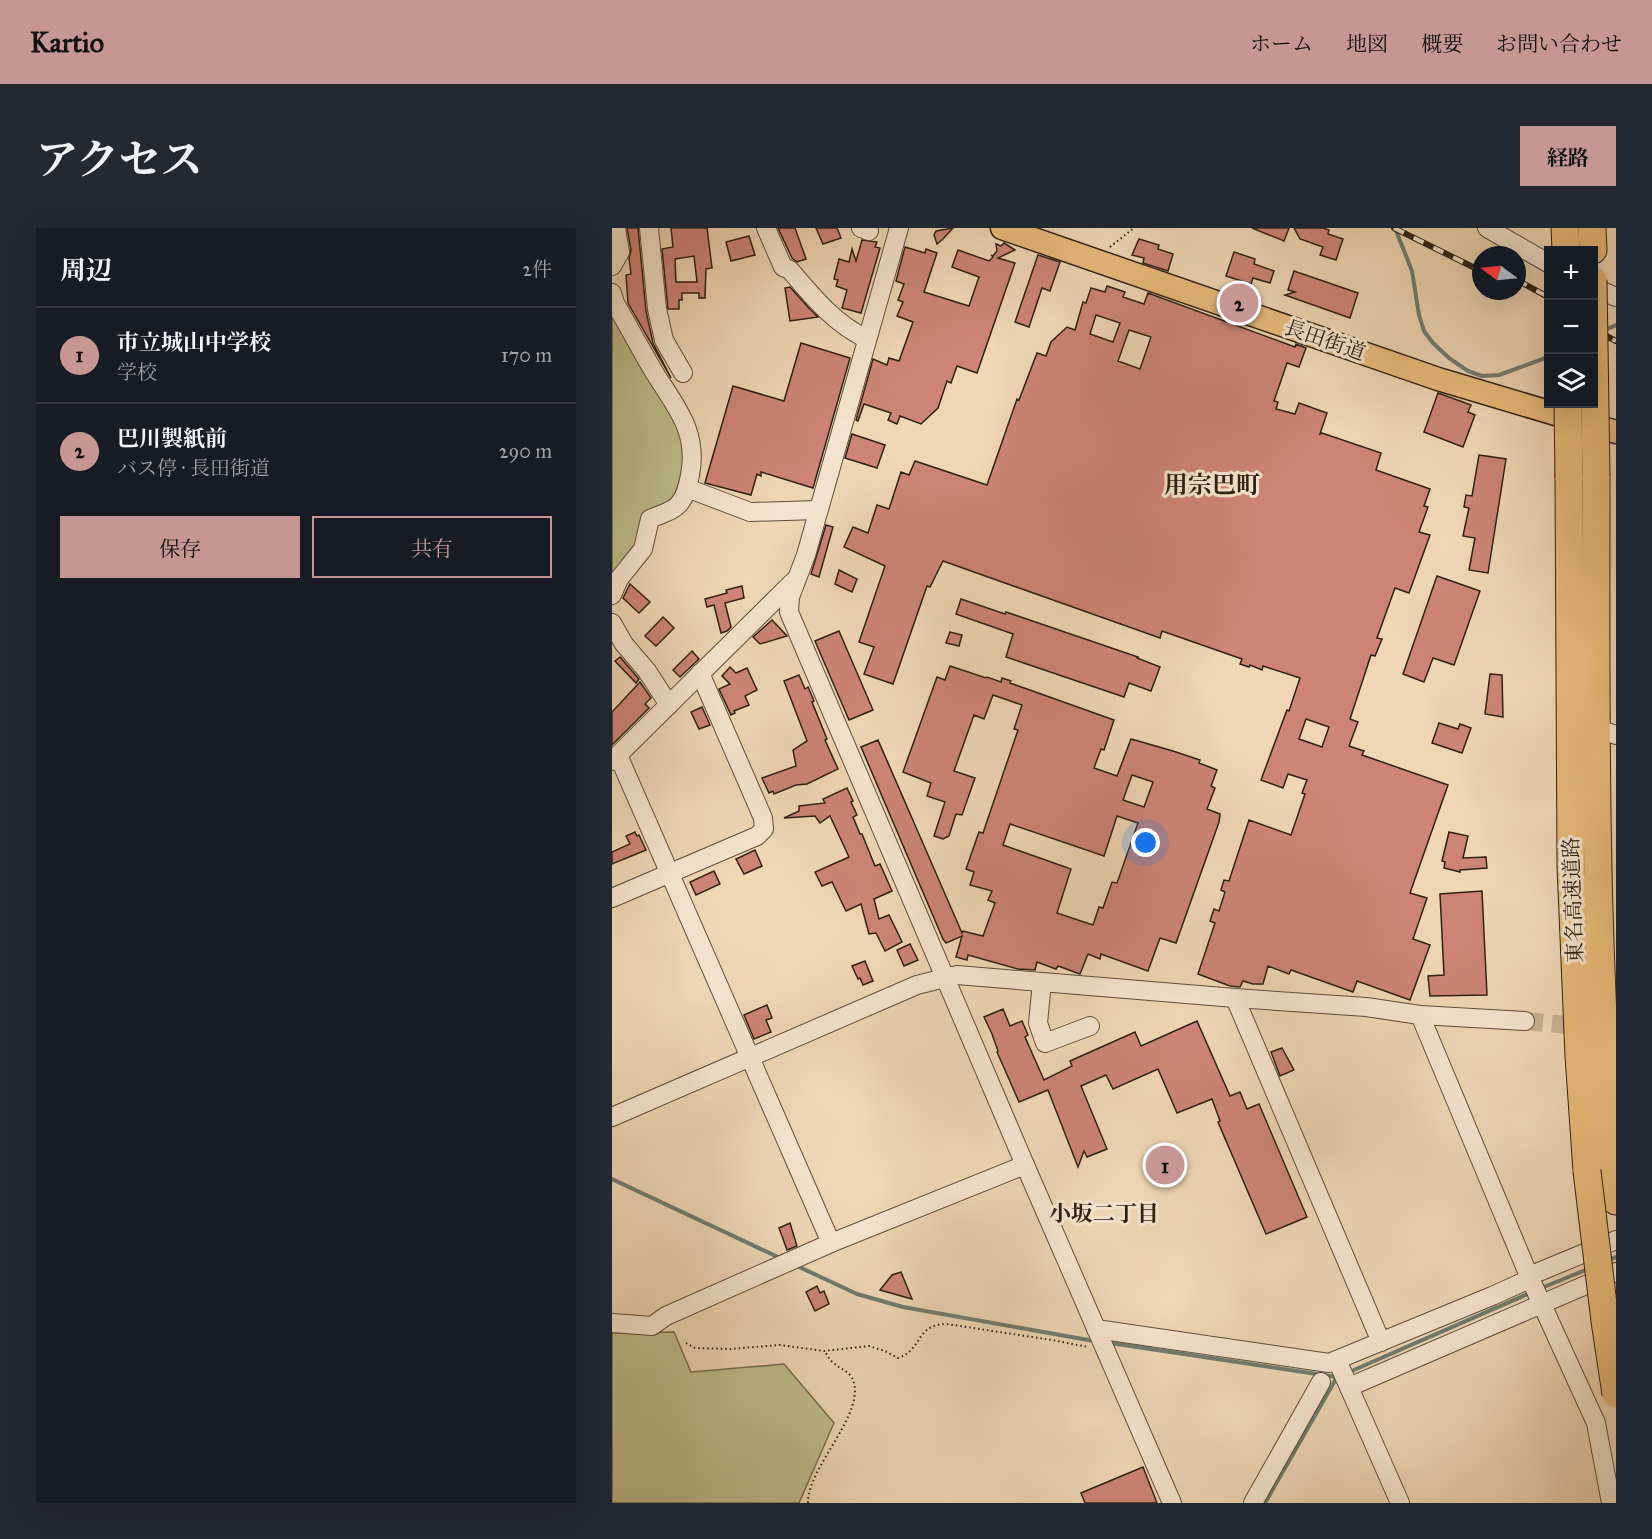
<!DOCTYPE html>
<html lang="ja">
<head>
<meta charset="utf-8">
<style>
  :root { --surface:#171b24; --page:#242831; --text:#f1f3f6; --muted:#9ea1a6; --line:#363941; --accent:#c59692 }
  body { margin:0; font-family:"IM FELL Great Primer","Noto Serif JP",serif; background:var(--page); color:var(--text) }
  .controls { position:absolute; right:18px; top:18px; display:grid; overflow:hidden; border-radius:0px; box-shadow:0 6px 24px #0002 }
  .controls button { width:54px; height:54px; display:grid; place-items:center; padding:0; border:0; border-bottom:2px solid var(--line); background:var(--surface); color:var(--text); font:30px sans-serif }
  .compass { position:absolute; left:860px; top:18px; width:54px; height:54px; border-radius:50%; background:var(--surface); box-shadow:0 6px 24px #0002; rotate:286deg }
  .you { position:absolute; left:534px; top:615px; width:21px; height:21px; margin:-15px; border:4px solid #fff; border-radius:50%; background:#1a73e8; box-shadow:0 0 0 9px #1a73e833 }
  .badge { display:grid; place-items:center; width:39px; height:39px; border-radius:50%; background:var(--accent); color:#111; font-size:20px; font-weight:700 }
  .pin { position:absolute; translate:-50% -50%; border:3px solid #fff; box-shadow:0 2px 6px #0006 }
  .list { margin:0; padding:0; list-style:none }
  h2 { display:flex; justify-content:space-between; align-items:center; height:78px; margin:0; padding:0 24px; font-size:26px }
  h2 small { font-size:20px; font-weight:400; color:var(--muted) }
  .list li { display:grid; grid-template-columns:39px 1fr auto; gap:18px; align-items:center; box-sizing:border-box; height:96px; padding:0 24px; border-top:2px solid var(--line) }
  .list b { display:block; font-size:22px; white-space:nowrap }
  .list p { margin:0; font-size:20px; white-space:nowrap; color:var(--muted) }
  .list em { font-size:20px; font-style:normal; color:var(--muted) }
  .actions { display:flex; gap:12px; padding:18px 24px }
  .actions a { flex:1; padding:14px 0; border:2px solid var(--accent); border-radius:0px; text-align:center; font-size:21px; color:var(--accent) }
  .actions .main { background:var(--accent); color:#111 }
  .icon { flex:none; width:33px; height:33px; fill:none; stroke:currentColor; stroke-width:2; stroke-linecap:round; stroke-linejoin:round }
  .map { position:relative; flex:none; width:1004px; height:1275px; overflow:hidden; border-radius:0px }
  header { display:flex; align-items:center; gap:36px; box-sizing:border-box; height:84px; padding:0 30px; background:var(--accent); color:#111 }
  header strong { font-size:28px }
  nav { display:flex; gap:33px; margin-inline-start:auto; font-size:21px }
  .intro { display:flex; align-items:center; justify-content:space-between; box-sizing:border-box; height:144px; padding:0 36px }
  h1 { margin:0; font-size:42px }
  .button { padding:15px 27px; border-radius:0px; background:var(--accent); color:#111; font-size:21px; font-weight:700 }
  main { display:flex; gap:36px; padding:0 36px }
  aside { flex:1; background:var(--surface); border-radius:0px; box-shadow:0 6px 24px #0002 }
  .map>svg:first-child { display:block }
</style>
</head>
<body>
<header>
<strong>Kartio</strong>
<nav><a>ホーム</a><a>地図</a><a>概要</a><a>お問い合わせ</a></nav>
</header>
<div class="intro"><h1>アクセス</h1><a class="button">経路</a></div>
<main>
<aside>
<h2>周辺<small>2件</small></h2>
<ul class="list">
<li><span class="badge">1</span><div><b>市立城山中学校</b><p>学校</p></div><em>170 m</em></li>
<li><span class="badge">2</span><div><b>巴川製紙前</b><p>バス停 · 長田街道</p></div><em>290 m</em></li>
</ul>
<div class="actions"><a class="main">保存</a><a>共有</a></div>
</aside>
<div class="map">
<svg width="1004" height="1275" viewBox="0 0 1004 1275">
  <rect width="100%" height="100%" fill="#efd6b4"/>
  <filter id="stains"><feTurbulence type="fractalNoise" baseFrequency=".00333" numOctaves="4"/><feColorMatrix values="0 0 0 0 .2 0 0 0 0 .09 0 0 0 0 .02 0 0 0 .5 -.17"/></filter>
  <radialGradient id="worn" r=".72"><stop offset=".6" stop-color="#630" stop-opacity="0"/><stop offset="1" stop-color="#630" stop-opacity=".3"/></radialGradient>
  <g fill="#bebc8a" stroke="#766e50" stroke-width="1.5">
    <path d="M 0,71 L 75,198 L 80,239 L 63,271 L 38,291 L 0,368 Z"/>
    <path d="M 62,1104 L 79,1144 L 172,1136 L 222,1195 L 187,1275 L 0,1275 L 0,1105 Z"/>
  </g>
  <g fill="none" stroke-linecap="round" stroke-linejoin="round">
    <g stroke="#6e7c6f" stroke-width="4">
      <path d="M 783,0 L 800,43 L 807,87 L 812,103 L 821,115 L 837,130 L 856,143 L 870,148 L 887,147 L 936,129"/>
      <path d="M 993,102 L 1004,97"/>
      <path d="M 0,951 L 168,1030"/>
      <path d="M 996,1032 L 1004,1029"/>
      <path d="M 183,1037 L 245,1066 L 291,1079 L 482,1113"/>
      <path d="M 927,1061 L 976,1041"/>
      <path d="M 498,1115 L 725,1149"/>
      <path d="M 735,1145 L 918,1065"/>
      <path d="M 653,1275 L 725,1149"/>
    </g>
  </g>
  <g fill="#cd8476" stroke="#2d2115" stroke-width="1.5" fill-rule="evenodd">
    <path d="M 15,0 L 26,0 L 34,83 L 41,115 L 59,150 L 16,75 L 14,47 L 19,46 L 17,30 L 19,22 Z"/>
    <path d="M 59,0 L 95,0 L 100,40 L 94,41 L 93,70 L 87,70 L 87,65 L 70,65 L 70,72 L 67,72 L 67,81 L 56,81 L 50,21 L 61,19 ZM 82,28 L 85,54 L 64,54 L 63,31 Z"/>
    <path d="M 166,0 L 183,0 L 194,31 L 185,34 L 180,30 Z"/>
    <path d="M 204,0 L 225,0 L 229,10 L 211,16 Z"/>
    <path d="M 341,0 L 331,11 L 325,16 L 322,7 L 324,3 Z"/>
    <path d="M 640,0 L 677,0 L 672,13 Z"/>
    <path d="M 682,0 L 711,0 L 717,2 L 716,6 L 731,11 L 724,32 L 708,27 L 711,19 L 688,11 Z"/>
    <path d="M 137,8 L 143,27 L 119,33 L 114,14 Z"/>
    <path d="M 527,11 L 547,17 L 546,21 L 561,26 L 556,43 L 531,35 L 532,30 L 520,27 Z"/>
    <path d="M 250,12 L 265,14 L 263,19 L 268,20 L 249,85 L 230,80 L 235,62 L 224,58 L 226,52 L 222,51 L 227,31 L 237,34 L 240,21 L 244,33 Z"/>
    <path d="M 392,15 L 403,22 L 386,30 L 403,35 L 365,145 L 345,138 L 339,155 L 335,153 L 326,180 L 309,196 L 288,188 L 285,196 L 276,192 L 279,185 L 252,176 L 246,193 L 244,192 L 261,131 L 275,137 L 277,130 L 287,133 L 301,94 L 285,88 L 291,74 L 286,72 L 292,56 L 284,53 L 293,19 L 313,25 L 314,21 L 325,25 L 312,64 L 357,78 L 367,49 L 340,39 L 346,22 L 377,33 L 381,29 L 379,27 L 381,28 L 385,23 L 384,16 L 389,18 Z"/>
    <path d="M 622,24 L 643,31 L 642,36 L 662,43 L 658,55 L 641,50 L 639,56 L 614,48 Z"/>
    <path d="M 426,27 L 448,34 L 438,63 L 430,60 L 417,99 L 403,94 Z"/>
    <path d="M 682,43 L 746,65 L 738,90 L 673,67 L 683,64 L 676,62 Z"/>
    <path d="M 495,58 L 513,64 L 511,69 L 532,76 L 536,65 L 683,119 L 684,116 L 694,120 L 687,139 L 675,135 L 662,173 L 666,174 L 664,181 L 683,186 L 687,175 L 715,185 L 708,206 L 710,205 L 769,225 L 764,242 L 818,261 L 812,278 L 816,279 L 807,304 L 818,307 L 797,365 L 783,360 L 765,410 L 770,411 L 763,428 L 759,427 L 738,491 L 746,494 L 737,518 L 752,523 L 750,527 L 836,557 L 798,665 L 815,670 L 801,711 L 818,717 L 798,772 L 745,753 L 741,764 L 679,742 L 677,746 L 656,738 L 651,756 L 641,756 L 631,753 L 628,759 L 618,758 L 586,746 L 603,695 L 598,693 L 602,681 L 607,683 L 613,664 L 609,662 L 612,652 L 617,653 L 637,592 L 679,607 L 693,566 L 690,565 L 695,552 L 676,546 L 671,560 L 649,552 L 672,490 L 675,482 L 677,483 L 688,450 L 651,438 L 650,442 L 638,437 L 637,439 L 628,436 L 630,431 L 550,403 L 548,410 L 331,333 L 318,359 L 315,358 L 281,456 L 252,446 L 262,419 L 247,414 L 273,338 L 232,319 L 241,299 L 256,305 L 265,277 L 277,281 L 289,244 L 297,247 L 303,233 L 375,257 L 405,171 L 407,172 L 425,125 L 434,128 L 439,114 L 455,99 L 463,102 L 471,74 L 474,75 L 479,60 L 493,64 ZM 484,87 L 508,95 L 501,114 L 478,106 ZM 517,102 L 539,109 L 528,141 L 506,133 ZM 694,491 L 717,499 L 710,519 L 687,511 Z"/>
    <path d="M 178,59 L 196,79 L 206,89 L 178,93 L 173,60 Z"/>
    <path d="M 189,115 L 238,130 L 201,260 L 149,244 L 149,248 L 145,246 L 139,267 L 93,255 L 121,158 L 172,173 Z"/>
    <path d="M 826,165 L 859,177 L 856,184 L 863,187 L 851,219 L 812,204 Z"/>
    <path d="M 240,206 L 273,217 L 265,240 L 233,230 Z"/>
    <path d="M 867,227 L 894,231 L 876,345 L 857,342 L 863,310 L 851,308 L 857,280 L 852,279 L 854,267 L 860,268 Z"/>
    <path d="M 214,297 L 221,299 L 207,349 L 199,346 Z"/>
    <path d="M 227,342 L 245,351 L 240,364 L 223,356 Z"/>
    <path d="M 825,348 L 868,363 L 842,437 L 821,430 L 812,454 L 791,446 Z"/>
    <path d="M 18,356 L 38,374 L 27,385 L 11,370 Z"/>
    <path d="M 130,358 L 132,370 L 113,375 L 119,399 L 115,403 L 109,405 L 102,377 L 95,379 L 93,371 L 115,365 L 114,362 Z"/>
    <path d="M 349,371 L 393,386 L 394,384 L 526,429 L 525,430 L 548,439 L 539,463 L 517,455 L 512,469 L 394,429 L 401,406 L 344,386 Z"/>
    <path d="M 51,389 L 62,400 L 44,418 L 33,408 Z"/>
    <path d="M 160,392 L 175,408 L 148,416 L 141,409 Z"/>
    <path d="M 227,403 L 261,482 L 237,492 L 203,413 Z"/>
    <path d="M 338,404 L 350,407 L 347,418 L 334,415 Z"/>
    <path d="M 80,423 L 87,431 L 68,449 L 61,442 Z"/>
    <path d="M 8,429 L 27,451 L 24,455 L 3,433 Z"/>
    <path d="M 338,438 L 374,450 L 375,449 L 389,454 L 390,450 L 399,453 L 398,455 L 502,492 L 492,522 L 489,521 L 482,540 L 505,548 L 519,511 L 561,523 L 588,532 L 587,535 L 605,542 L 599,558 L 603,560 L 595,581 L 608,586 L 607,594 L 564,715 L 548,710 L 536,743 L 489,726 L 488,731 L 476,726 L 468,746 L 446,738 L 444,741 L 425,734 L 423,742 L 406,741 L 356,727 L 355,732 L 344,729 L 350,708 L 334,715 L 331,711 L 249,519 L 266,512 L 350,705 L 351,703 L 371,708 L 383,675 L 376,672 L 380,663 L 358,657 L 362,644 L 354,641 L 367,604 L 371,605 L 406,502 L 402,501 L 410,477 L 381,467 L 372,491 L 362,487 L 342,543 L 363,550 L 350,587 L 344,586 L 337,608 L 331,611 L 322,608 L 333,574 L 315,568 L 319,555 L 291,544 L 325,449 L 333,452 ZM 520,547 L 541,554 L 532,579 L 511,572 ZM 505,588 L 526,595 L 505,655 L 500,654 L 491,680 L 487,679 L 481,697 L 445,685 L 459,641 L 391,617 L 398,596 L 492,628 Z"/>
    <path d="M 118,439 L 124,445 L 135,440 L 145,462 L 133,468 L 137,477 L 122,483 L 123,485 L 119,487 L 107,461 L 118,456 L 110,448 Z"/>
    <path d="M 878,446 L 890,447 L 891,489 L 873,486 Z"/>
    <path d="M 187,447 L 193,461 L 196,459 L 202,473 L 200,474 L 215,511 L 213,512 L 226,541 L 195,556 L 184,557 L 162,566 L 161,563 L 157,565 L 150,550 L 184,538 L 181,522 L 195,513 L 172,453 Z"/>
    <path d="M 28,454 L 39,470 L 33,476 L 37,480 L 0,517 L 0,484 Z"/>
    <path d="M 90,479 L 98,497 L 87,501 L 79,484 Z"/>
    <path d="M 827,495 L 846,501 L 848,496 L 859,500 L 850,525 L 820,515 Z"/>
    <path d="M 235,560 L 241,573 L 239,574 L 245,587 L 241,589 L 248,606 L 250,606 L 263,638 L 268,636 L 280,663 L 262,671 L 267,691 L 277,687 L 290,714 L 273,723 L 264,705 L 257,706 L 249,676 L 234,683 L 220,654 L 210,658 L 203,644 L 237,629 L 218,588 L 208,595 L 203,588 L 172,590 L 187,583 L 187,578 L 213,575 L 211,571 Z"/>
    <path d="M 23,604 L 25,608 L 27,607 L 34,622 L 0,636 L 0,624 L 18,616 L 14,608 Z"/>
    <path d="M 837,604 L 856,608 L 851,630 L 874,629 L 875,640 L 848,642 L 848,644 L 832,640 L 833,634 L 830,633 Z"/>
    <path d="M 143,622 L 150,638 L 132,646 L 124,631 Z"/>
    <path d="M 102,643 L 108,656 L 84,667 L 78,654 Z"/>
    <path d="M 870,663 L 875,767 L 818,768 L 816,748 L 832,747 L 828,666 Z"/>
    <path d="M 298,716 L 306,732 L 292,738 L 285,722 Z"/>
    <path d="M 253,733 L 261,753 L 251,757 L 248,750 L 246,751 L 240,738 Z"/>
    <path d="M 155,777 L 160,790 L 154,792 L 159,804 L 142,811 L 132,787 Z"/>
    <path d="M 391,781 L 398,798 L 410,793 L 416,807 L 413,809 L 432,852 L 460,838 L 458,833 L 523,804 L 529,818 L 585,793 L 618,868 L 628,864 L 635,881 L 647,876 L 695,989 L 654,1006 L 606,894 L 608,893 L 600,871 L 565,885 L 546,841 L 501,861 L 494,847 L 469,858 L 495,921 L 475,929 L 472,923 L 466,939 L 436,862 L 407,874 L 385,824 L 386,823 L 380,806 L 372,789 Z"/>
    <path d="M 670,820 L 682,842 L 668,848 L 659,824 Z"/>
    <path d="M 178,995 L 185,1018 L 175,1022 L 167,1000 Z"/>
    <path d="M 289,1044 L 300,1071 L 268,1062 L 280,1047 Z"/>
    <path d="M 205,1058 L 208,1065 L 212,1063 L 217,1076 L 203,1083 L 194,1064 Z"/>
    <path d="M 531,1239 L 545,1275 L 473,1275 L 469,1265 Z"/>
  </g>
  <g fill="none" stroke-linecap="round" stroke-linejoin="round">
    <path stroke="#c8b294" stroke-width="18" stroke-dasharray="18 9" stroke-linecap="butt" d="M 913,793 L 977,799"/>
    <defs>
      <g id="minor">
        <path d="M 37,0 L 45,81 L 52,112 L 71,145"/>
        <path d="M 154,0 L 171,39 L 178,42 C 201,69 223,96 255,111"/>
        <path d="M 249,0 L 257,3"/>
        <path d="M 287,0 L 194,327 L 178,369 L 177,384 L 413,937 L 560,1275"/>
        <path d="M 875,0 L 936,35"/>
        <path d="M 0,38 L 8,24 L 4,0"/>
        <path d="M 981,59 L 1004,69"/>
        <path d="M 0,65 L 3,75 C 15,96 27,118 39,139 C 61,176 87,201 78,247 C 76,257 74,269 66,277 C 58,285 48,286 38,291 L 31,321 L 7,351 L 0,367"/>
        <path d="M 75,260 L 138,284 L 206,282"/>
        <path d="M 0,395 L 12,416 L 35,443 L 57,477"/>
        <path d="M 983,500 L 1004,507"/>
        <path d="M 6,527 L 219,1015"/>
        <path d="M 0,533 L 182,353"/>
        <path d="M 0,670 L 145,608 L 152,601 L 151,590 L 88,445"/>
        <path d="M 430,754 L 426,795 L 433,815 L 478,798"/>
        <path d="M 623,770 L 769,1114"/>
        <path d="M 808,787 L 917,1048 L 984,1195 L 999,1275"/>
        <path d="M 0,889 L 305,757 L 345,747 L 623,770 L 754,779 L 808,787 L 913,793"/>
        <path d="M 0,1095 L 40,1098 L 54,1088 L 219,1015 L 413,937"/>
        <path d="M 484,1101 L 717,1135 L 880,1068 L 911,1054 L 917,1048 L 1004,1012"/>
        <path d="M 725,1132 L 788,1275"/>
        <path d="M 737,1159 L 1004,1044"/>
        <path d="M 641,1275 L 709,1154"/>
      </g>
      <path id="major" d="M 390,0 L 826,151 L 1004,204"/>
      <g id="highway">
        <path d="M 953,0 L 954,22"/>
        <path d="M 980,0 L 981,22"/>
        <path d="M 984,248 C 984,490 981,732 1004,973"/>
        <path d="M 957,249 L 959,638 L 967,828 L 975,943"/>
      </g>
    </defs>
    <use href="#minor" stroke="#5e4e3d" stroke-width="20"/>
    <use href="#major" stroke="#2d2115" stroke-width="25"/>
    <use href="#highway" stroke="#2d2115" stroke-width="29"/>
    <g stroke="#2d2115" stroke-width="2" stroke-dasharray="1.5 3" stroke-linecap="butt">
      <path d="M 498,19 L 522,0"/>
      <path d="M 74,1115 L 83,1120 L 118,1121 L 168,1117 L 212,1123 L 257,1118 L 273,1123 L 286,1130 C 311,1122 303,1096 335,1096 L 440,1112 L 476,1119"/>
      <path d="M 196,1275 C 195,1239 257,1183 240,1150 C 236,1142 227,1141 222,1135 C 218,1133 216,1128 213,1124"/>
    </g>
    <use href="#minor" stroke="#f5e4ce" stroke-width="18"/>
    <use href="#major" stroke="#e8bb7a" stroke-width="22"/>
    <use href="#highway" stroke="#e8bb7a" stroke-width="27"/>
    <defs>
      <g id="rail">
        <path d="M 782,0 L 869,43"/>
        <path d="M 905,52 L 936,69"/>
        <path d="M 981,101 L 1004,113"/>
      </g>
    </defs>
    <use href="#rail" stroke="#2d2115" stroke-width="6"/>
    <use href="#rail" stroke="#f5e4ce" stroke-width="4" stroke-dasharray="11" stroke-linecap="butt"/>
    <defs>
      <g id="highway-bridge">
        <path d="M 981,52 L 984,248"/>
        <path d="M 956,176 L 957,249"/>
        <path d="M 975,943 L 993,1093 L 1004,1166"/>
      </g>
    </defs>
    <use href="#highway-bridge" stroke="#2d2115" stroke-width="29" stroke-linecap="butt"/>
    <use href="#highway-bridge" stroke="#e8bb7a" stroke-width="27"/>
  </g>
  <g text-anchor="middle" stroke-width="6" stroke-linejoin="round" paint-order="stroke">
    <g font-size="21" fill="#2d2115" stroke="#f5e4ce">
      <text transform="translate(713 112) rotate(19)" y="7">長田街道</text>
      <text transform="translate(961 672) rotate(-92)" y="7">東名高速道路</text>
    </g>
    <g font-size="22" font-weight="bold" fill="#2d2115" stroke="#f5e4ce">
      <text x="492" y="993">小坂二丁目</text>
    </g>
    <g font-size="24" font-weight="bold" fill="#2d2115" stroke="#f5e4ce">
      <text x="600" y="265">用宗巴町</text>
    </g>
  </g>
  <rect width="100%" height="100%" filter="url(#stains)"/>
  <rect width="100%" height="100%" fill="url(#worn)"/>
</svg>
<div class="controls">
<button>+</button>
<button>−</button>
<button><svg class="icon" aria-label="layers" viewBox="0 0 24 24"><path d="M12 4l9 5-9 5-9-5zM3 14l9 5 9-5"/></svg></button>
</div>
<svg class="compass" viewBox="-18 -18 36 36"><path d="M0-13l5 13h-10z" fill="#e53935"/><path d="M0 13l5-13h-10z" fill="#9ea1a6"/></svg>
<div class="you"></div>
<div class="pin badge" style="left:553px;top:937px">1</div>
<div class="pin badge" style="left:627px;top:75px">2</div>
</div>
</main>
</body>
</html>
